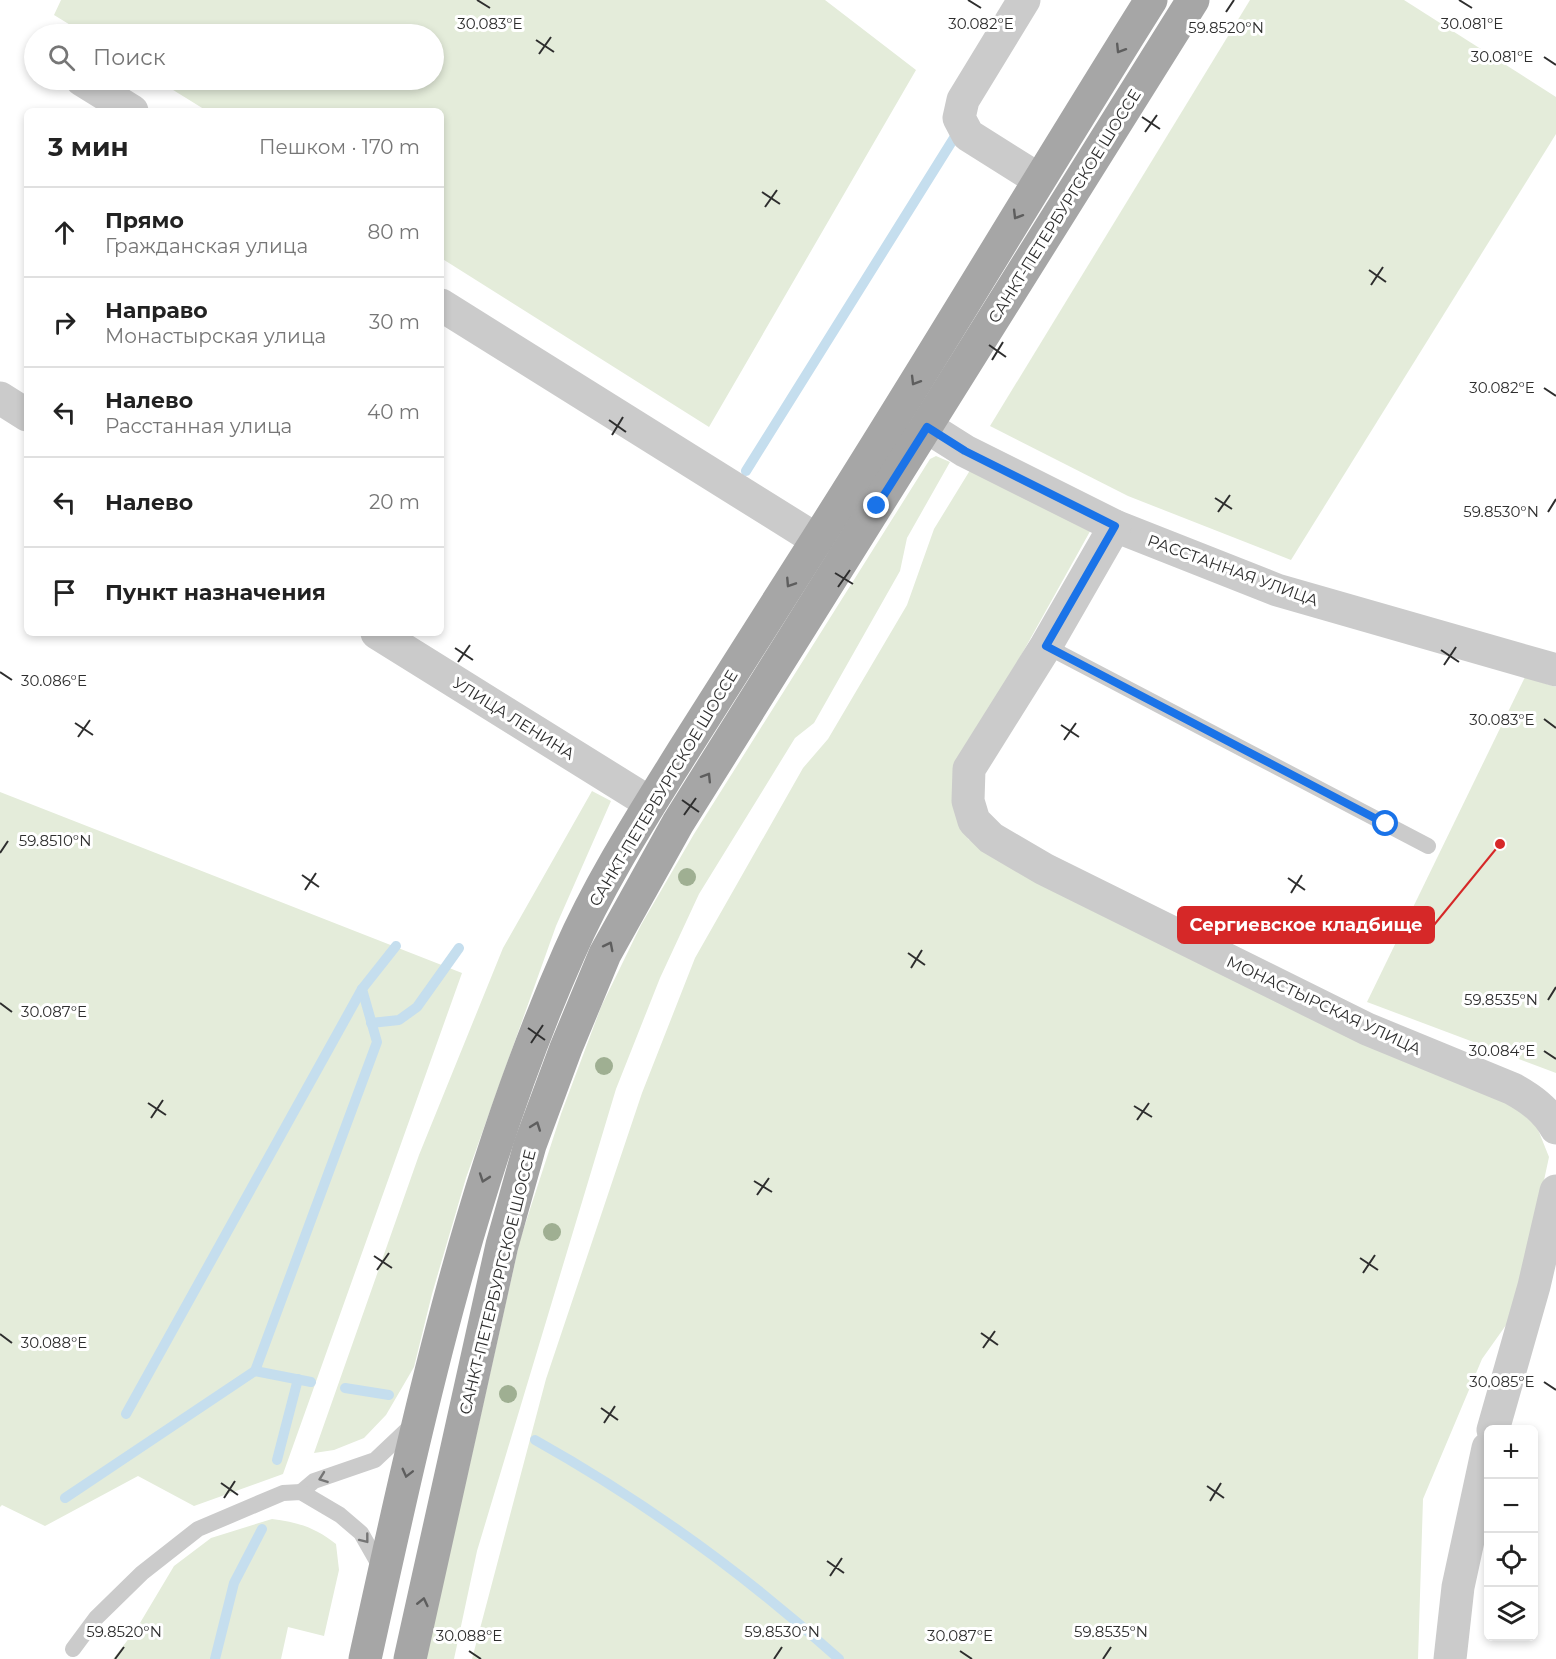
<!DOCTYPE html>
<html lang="ru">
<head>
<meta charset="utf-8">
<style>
  :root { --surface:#fff; --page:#f6f6f6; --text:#222; --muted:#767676; --line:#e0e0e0 }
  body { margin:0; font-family:Montserrat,sans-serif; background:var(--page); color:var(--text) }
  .controls { position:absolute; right:18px; bottom:18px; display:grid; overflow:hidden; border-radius:9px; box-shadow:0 3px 9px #0003 }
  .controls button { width:54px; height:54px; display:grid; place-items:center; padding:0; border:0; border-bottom:2px solid var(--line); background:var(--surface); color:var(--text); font:30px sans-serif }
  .stop { position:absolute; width:18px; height:18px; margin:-14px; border:4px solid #1a73e8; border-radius:50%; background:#fff }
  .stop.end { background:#1a73e8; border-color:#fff; box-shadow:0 2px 6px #0008 }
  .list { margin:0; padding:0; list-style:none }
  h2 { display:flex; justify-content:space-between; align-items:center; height:78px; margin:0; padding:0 24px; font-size:26px }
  h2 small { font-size:20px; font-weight:400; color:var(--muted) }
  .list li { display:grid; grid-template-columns:39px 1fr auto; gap:18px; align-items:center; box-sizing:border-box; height:90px; padding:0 24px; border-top:2px solid var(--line) }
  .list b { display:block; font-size:22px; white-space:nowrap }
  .list p { margin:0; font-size:20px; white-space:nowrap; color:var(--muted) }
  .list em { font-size:20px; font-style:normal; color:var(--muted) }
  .icon { flex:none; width:33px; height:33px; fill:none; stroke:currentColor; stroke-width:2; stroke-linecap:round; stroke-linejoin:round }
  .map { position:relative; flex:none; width:1556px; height:1659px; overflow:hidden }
  .search { position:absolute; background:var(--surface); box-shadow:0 3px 9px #0003; left:24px; top:24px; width:420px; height:66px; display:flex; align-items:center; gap:15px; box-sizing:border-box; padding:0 21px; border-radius:33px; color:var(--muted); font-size:22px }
  .panel { position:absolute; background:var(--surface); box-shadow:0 3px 9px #0003; left:24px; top:108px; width:420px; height:528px; border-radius:9px }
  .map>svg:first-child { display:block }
</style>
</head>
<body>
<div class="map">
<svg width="1556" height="1659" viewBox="0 0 1556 1659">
  <rect width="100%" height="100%" fill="#fff"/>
  <g fill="#e4ecda">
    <path d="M 61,0 L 825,0 L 916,70 L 709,427 L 441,258 L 441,111 L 207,111 L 157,80 L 434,80 L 434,34 L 85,34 L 54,15 Z"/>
    <path d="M 1250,0 L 1404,0 L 1556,97 L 1556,134 L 1291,560 L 1128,496 L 990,426 Z"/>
    <path d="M 936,456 L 950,462 L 907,538 L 900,571 L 814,723 L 795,738 L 699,894 L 660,978 L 616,1089 L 477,1551 L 454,1659 L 426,1659 L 520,1240 L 561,1114 L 601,1007 L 641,925 L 694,834 L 930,459 Z"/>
    <path d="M 972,467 L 1093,526 L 959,767 L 956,789 L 968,839 L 1249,988 L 1511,1103 L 1537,1127 L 1549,1157 L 1516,1311 L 1482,1359 L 1423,1499 L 1418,1659 L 472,1659 L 546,1379 L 642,1093 L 695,958 L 803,768 L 828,739 L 907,605 L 934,529 Z"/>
    <path d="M 1525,677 L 1556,687 L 1556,1073 L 1367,1002 Z"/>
    <path d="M 592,791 L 611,801 L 556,926 L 466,1178 L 432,1294 L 414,1367 L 386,1415 L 364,1438 L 334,1450 L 314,1453 L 419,1155 L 503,948 Z"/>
    <path d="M 0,792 L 462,973 L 283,1474 L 194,1506 L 138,1476 L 45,1526 L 2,1505 L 0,1507 Z"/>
    <path d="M 272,1519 C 298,1522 316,1528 336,1544 L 339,1570 L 324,1636 L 288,1627 L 281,1659 L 113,1659 L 137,1628 L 174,1566 L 211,1538 Z"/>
  </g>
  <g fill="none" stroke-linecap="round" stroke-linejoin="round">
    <g stroke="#c5deee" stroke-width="10">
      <path d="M 746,471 L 954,138"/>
      <path d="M 371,1023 L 399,1020 L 417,1007 L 459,948"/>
      <path d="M 255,1371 L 377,1042 L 362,989"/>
      <path d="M 345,1388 L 389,1395"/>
      <path d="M 126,1414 L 362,989 L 396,946"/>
      <path d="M 535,1440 C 644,1501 746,1575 839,1659"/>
      <path d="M 277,1460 L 298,1379"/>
      <path d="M 65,1498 L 255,1371 L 311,1382"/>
      <path d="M 215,1659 L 234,1583 L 262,1529"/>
    </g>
    <g stroke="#cbcbcb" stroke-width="16">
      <path d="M 1046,646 L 1428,846"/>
      <path d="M 301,1492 L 314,1481 L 375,1460 L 411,1426"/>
      <path d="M 73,1649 L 96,1618 L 142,1573 L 198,1529 L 283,1493 L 301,1492 L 340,1515 L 361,1533 L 381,1568"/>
    </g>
    <g stroke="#cbcbcb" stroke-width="33">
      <path d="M 1024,0 L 963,100 L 959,118 L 968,135 L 1038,179"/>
      <path d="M 82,80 L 132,111"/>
      <path d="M 441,305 L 817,540"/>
      <path d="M 0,398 L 27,415"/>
      <path d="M 927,427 L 965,451 L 1115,526 L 1277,590 L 1556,670"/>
      <path d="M 1115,526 L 1046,646 L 969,769 L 968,801 L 974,821 L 991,838 L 1044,869 L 1367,1029 L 1513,1089 C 1531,1099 1546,1110 1556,1128"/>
      <path d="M 377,633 L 650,803"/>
      <path d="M 1493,1430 L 1534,1286 L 1556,1191"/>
      <path d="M 1450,1659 L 1458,1587 L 1488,1448"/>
    </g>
    <g stroke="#a6a6a6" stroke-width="33">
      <path d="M 365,1659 C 418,1419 469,1179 569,953 C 600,882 642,817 683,751 C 726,683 770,615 813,546 C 928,366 1037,181 1151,0"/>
      <path d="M 410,1659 L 502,1245 L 530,1145 L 566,1048 L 605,954 L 678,823 L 1193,0"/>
    </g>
  </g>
  <g fill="#9faf92">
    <circle cx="687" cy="877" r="9"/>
    <circle cx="604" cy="1066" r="9"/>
    <circle cx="552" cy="1232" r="9"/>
    <circle cx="508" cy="1394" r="9"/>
  </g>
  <defs><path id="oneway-chevron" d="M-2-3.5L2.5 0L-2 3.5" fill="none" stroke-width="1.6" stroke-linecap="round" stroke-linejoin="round" transform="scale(1.5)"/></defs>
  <g stroke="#5e5e5e">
    <use href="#oneway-chevron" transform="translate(1120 49) rotate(122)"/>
    <use href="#oneway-chevron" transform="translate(1017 215) rotate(121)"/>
    <use href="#oneway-chevron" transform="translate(915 381) rotate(121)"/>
    <use href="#oneway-chevron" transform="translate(790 583) rotate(123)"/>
    <use href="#oneway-chevron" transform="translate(707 777) rotate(-58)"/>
    <use href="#oneway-chevron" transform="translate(609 946) rotate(-63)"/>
    <use href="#oneway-chevron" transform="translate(536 1126) rotate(-70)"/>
    <use href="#oneway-chevron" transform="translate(484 1178) rotate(109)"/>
    <use href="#oneway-chevron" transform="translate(407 1473) rotate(104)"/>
    <use href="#oneway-chevron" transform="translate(423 1602) rotate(-77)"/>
  </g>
  <g stroke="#757575">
    <use href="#oneway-chevron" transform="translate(323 1478) rotate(160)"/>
    <use href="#oneway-chevron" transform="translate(365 1539) rotate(52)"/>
  </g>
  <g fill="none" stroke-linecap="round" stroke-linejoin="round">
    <path stroke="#1a73e8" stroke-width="8" d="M 877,506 L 927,427 L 965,451 L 1115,526 L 1046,646 L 1386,824"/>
  </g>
  <path fill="none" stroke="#2e2e2e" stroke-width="2" d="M 477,0 L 490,8M 968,0 L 981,8M 1459,0 L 1472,8M 1226,12 L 1234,0M 536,40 L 554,52M 539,54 L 551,37M 1544,57 L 1556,65M 1142,117 L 1160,129M 1145,132 L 1157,115M 762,192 L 780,204M 765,207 L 777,190M 1369,270 L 1386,282M 1371,285 L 1383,267M 989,345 L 1006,357M 992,360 L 1003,342M 1544,388 L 1556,396M 609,420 L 626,432M 612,435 L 623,417M 1215,498 L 1232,509M 1218,512 L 1230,495M 1548,512 L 1556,499M 835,573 L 853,584M 838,587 L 850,570M 455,648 L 473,660M 1441,650 L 1459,662M 458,662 L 470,645M 1444,665 L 1456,647M 0,672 L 12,680M 1544,719 L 1556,728M 75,723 L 93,735M 1061,725 L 1079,737M 78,737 L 90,720M 1064,740 L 1076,723M 682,800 L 699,812M 684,815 L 696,798M 0,853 L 8,841M 302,875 L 319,887M 1288,878 L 1305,890M 305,890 L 316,873M 1291,893 L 1302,875M 908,953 L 925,965M 911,968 L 922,950M 1548,1000 L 1556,987M 0,1003 L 12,1012M 528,1028 L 545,1040M 531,1043 L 543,1025M 1544,1051 L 1556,1059M 148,1103 L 166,1115M 1134,1106 L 1152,1117M 151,1118 L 163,1100M 1137,1120 L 1149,1103M 754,1181 L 772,1192M 757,1195 L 769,1178M 374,1256 L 392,1268M 1360,1258 L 1378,1270M 377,1270 L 389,1253M 1363,1273 L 1375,1255M 981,1333 L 998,1345M 0,1334 L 12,1343M 983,1348 L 995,1331M 1544,1382 L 1556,1390M 601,1408 L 618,1420M 604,1423 L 615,1406M 221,1483 L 238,1495M 1207,1486 L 1224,1498M 224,1498 L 235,1481M 1210,1501 L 1221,1483M 827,1561 L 844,1573M 830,1576 L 842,1558M 469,1651 L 481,1659M 960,1651 L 972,1659M 115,1659 L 124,1647M 774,1659 L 782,1647M 1103,1659 L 1111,1647"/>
  <g text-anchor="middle" stroke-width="6" stroke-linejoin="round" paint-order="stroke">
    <g font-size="16" fill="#2e2e2e" stroke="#fff">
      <text transform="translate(1064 206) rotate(-58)" y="6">САНКТ-ПЕТЕРБУРГСКОЕ ШОССЕ</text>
      <text transform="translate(1233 570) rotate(20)" y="6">РАССТАННАЯ УЛИЦА</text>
      <text transform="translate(514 718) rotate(32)" y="6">УЛИЦА ЛЕНИНА</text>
      <text transform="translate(663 788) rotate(-59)" y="6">САНКТ-ПЕТЕРБУРГСКОЕ ШОССЕ</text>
      <text transform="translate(1324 1005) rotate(25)" y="6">МОНАСТЫРСКАЯ УЛИЦА</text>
      <text transform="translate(497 1282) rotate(-76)" y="6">САНКТ-ПЕТЕРБУРГСКОЕ ШОССЕ</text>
    </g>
  </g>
  <g font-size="15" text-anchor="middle" fill="#2e2e2e" stroke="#fff" stroke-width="6" stroke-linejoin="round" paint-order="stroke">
    <text x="490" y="29">30.083°E</text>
    <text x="981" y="29">30.082°E</text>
    <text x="1472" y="29">30.081°E</text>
    <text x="1226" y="33">59.8520°N</text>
    <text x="1502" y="62">30.081°E</text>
    <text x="1502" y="393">30.082°E</text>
    <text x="1501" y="517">59.8530°N</text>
    <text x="54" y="686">30.086°E</text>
    <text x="1502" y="725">30.083°E</text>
    <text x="55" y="846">59.8510°N</text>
    <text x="1501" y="1005">59.8535°N</text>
    <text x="54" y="1017">30.087°E</text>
    <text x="1502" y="1056">30.084°E</text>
    <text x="54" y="1348">30.088°E</text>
    <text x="1502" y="1387">30.085°E</text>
    <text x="124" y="1637">59.8520°N</text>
    <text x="782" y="1637">59.8530°N</text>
    <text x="1111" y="1637">59.8535°N</text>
    <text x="469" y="1641">30.088°E</text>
    <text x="960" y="1641">30.087°E</text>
  </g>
  <path fill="none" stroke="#d62828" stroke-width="2" d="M1500 844L1434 925"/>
  <circle fill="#d62828" stroke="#fff" stroke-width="2" cx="1500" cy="844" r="6"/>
  <rect fill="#d62828" stroke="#d62828" stroke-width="2" x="1178" y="907" width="256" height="36" rx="6"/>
  <g font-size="18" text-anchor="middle" font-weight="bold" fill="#fff">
    <text x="1306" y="931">Сергиевское кладбище</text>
  </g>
</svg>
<div class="controls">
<button>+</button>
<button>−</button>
<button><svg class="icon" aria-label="locate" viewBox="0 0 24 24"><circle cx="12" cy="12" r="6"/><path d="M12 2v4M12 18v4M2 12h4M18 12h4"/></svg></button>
<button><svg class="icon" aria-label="layers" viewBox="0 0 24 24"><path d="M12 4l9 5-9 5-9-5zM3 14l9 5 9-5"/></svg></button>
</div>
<div class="stop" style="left:1386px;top:824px"></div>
<div class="stop end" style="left:877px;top:506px"></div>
<div class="search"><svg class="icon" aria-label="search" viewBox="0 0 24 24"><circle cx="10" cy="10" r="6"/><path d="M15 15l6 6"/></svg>Поиск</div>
<section class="panel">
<h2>3 мин<small>Пешком · 170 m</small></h2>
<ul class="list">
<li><svg class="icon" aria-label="ahead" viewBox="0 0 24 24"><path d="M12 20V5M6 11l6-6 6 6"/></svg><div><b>Прямо</b><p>Гражданская улица</p></div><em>80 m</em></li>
<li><svg class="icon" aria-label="right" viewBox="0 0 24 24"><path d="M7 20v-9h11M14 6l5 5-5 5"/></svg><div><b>Направо</b><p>Монастырская улица</p></div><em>30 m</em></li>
<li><svg class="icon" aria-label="left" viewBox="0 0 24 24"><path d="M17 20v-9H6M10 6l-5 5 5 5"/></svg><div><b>Налево</b><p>Расстанная улица</p></div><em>40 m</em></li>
<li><svg class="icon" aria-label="left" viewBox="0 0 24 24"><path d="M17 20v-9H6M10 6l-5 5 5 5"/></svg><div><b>Налево</b></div><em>20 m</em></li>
<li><svg class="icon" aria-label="arrive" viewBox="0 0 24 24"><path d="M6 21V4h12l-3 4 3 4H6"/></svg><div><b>Пункт назначения</b></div></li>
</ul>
</section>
</div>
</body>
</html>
